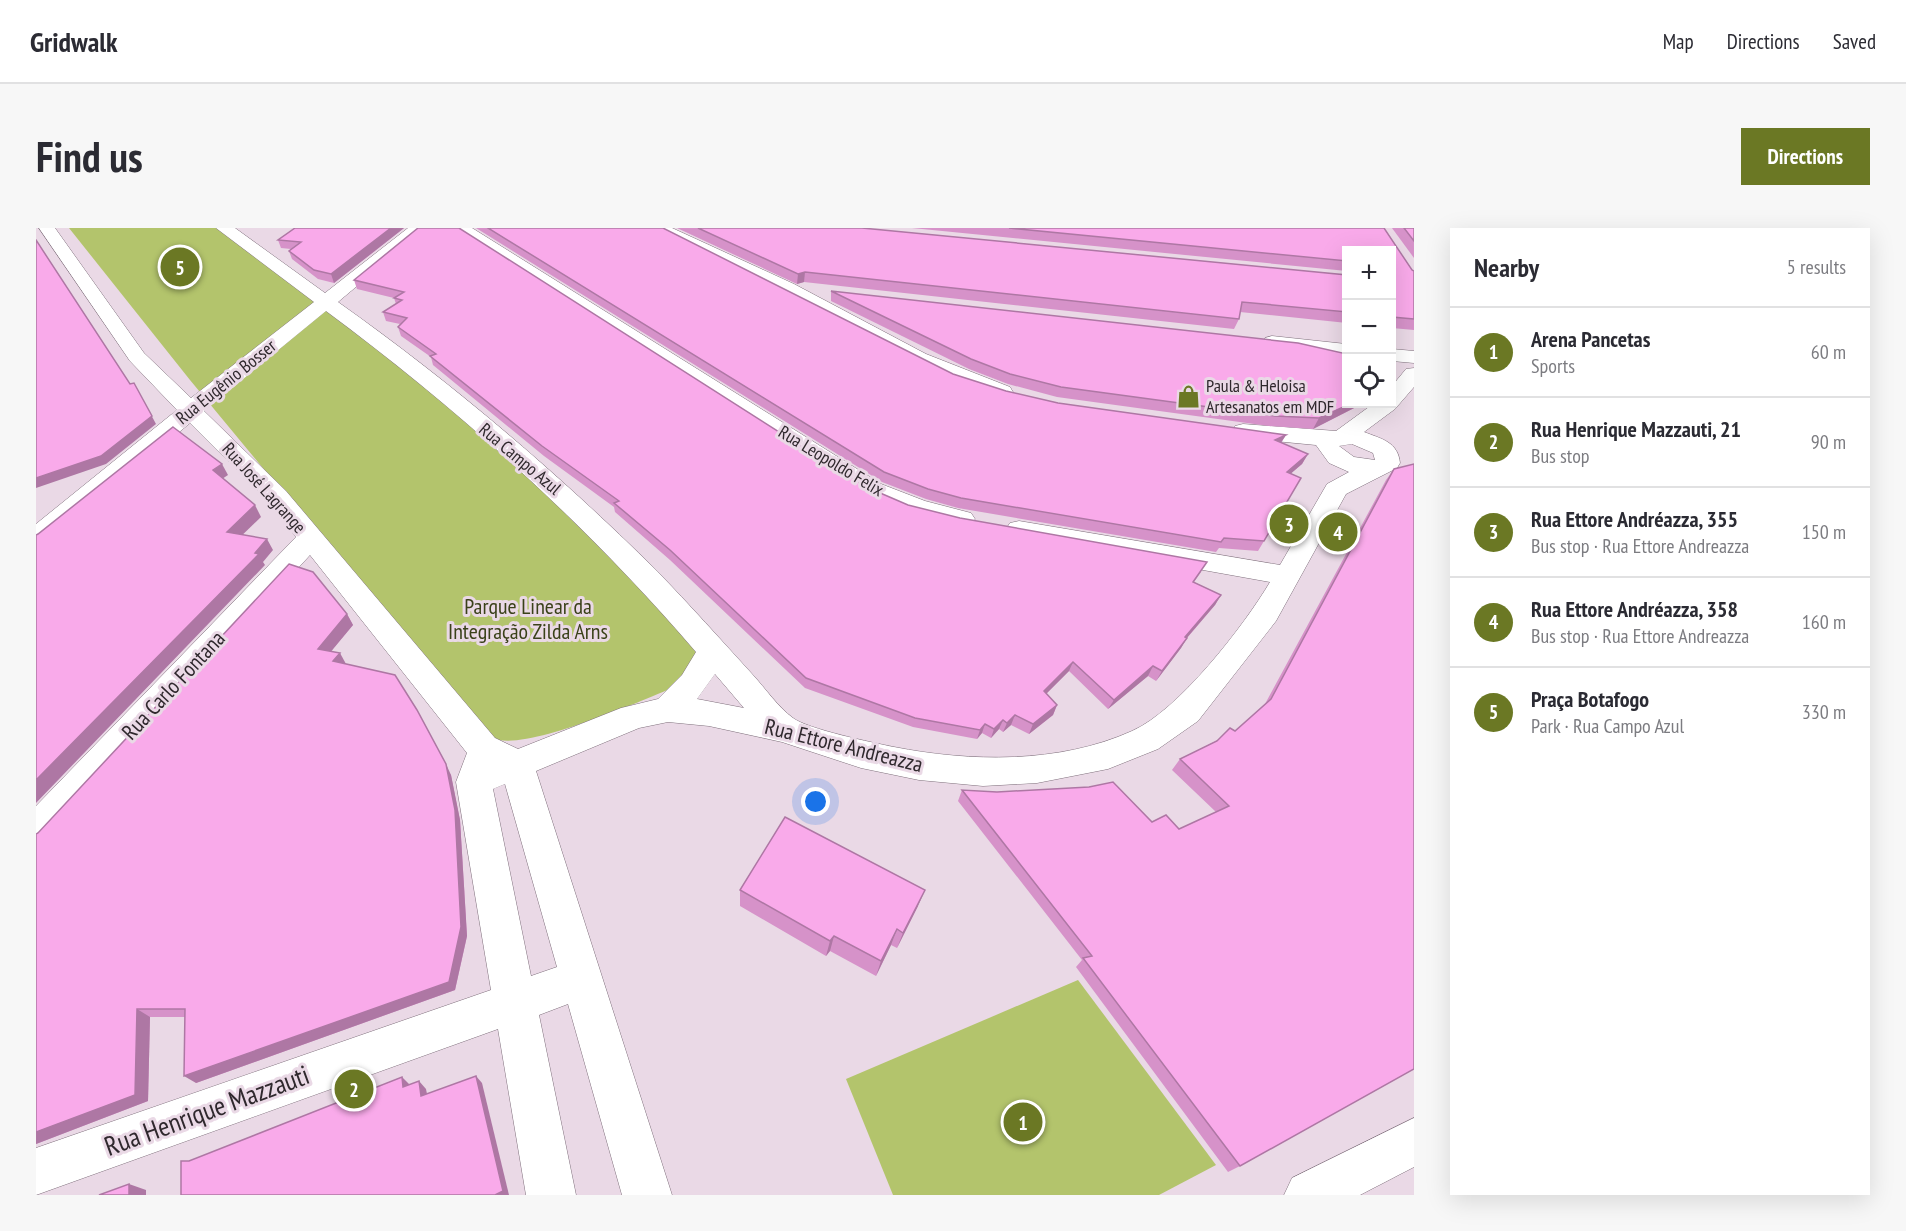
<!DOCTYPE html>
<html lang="en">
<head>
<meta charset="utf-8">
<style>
  :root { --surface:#fff; --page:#f7f7f7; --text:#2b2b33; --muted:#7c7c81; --line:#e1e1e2; --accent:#6b7824 }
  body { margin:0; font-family:"PT Sans Narrow",sans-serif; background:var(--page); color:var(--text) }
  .controls { position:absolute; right:18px; top:18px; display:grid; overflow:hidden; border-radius:0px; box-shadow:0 6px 24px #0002 }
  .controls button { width:54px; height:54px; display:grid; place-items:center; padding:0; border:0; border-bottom:2px solid var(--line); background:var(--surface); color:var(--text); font:30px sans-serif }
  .you { position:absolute; left:780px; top:574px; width:21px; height:21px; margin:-15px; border:4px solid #fff; border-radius:50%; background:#1a73e8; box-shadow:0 0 0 9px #1a73e833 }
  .badge { display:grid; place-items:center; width:39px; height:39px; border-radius:50%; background:var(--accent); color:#fff; font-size:20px; font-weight:700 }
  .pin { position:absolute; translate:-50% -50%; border:3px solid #fff; box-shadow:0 2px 6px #0006 }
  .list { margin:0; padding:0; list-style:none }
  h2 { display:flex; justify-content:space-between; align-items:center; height:78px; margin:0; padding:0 24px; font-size:26px }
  h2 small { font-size:20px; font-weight:400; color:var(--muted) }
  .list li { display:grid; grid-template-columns:39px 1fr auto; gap:18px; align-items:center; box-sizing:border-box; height:90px; padding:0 24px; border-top:2px solid var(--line) }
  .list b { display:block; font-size:22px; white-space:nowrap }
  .list p { margin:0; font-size:20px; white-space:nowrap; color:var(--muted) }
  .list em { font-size:20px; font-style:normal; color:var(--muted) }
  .icon { flex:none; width:33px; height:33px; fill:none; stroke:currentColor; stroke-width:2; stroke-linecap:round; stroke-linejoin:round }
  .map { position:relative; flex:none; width:1378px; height:967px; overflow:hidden; border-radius:0px }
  header { display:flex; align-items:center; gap:36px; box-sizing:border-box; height:84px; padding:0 30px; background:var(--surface); border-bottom:2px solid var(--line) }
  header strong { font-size:28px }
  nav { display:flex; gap:33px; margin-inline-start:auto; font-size:21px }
  .intro { display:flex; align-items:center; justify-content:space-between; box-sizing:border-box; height:144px; padding:0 36px }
  h1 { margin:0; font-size:42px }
  .button { padding:15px 27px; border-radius:0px; background:var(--accent); color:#fff; font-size:21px; font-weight:700 }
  main { display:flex; gap:36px; padding:0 36px }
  aside { flex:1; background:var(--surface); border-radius:0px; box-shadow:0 6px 24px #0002 }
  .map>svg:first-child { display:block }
</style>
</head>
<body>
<header>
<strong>Gridwalk</strong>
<nav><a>Map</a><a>Directions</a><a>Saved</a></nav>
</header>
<div class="intro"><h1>Find us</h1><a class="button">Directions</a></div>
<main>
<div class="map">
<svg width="1378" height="967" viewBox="0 0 1378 967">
  <rect width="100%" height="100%" fill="#ead9e6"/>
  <g fill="#b3c46c">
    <path d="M 33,0 L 185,0 L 315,97 L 482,236 L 568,316 L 661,423 L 648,455 C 610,471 501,519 463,512 C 458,511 451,507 446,505 L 154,152 Z"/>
    <path d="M 1042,752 L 1180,937 L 1123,967 L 857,967 L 810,851 Z"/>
  </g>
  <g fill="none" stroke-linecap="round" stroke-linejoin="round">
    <defs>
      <g id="minor">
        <path d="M 3,0 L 19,0 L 108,125 L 155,170 L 278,74 L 180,0 L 199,0 L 289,65 L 372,0 L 390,0 L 302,74 C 415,154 522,245 621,343 C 654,377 685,412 717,447 C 729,460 742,479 757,490 C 771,501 838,515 858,519 C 934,534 1023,536 1096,503 C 1142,483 1208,398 1234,354 L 983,309 L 974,307 L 970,301 L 974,295 L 983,293 L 1244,337 L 1291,256 L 1313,244 L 1293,235 L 1280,217 L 1207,210 L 1199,208 L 1195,203 L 1199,198 L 1207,196 L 1300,203 L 1337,176 L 1356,176 L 1356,158 L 1370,141 L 1378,140 L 1378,159 L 1359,181 L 1328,204 C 1346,211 1362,214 1364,235 L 1361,240 L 1310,266 L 1240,393 L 1162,493 L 1122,521 L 1072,541 L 1001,555 L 947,558 L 883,552 L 825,540 L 746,514 L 673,498 L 632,494 L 603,500 L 500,543 L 636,967 L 586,967 L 532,776 L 503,787 L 540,967 L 490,967 L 462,801 L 0,967 L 0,920 L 455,762 L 420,554 L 431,525 L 274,327 L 13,614 L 0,619 L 0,578 L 260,309 L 232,273 L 154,195 L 10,316 L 0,319 L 0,296 L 141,182 L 94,133 ZM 290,83 C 425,183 551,297 660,424 L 646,447 L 622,471 L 585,480 L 482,521 L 459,510 L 250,263 L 168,183 ZM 1316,216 L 1337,225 L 1339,232 L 1318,229 L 1303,218 ZM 679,446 L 708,480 L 661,471 ZM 469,556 L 521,739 L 495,748 L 457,561 Z"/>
        <path d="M 416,0 L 436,0 L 845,256 L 889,273 L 935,285 L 939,291 L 935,297 C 910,303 852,277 827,266 Z"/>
        <path d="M 614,0 L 636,0 L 758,56 L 890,126 L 974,159 L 977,164 L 974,169 L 966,171 L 930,159 L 876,135 L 744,64 Z"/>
        <path d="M 1236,108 L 1310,116 L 1310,128 L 1229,118 L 1226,114 L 1229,110 Z"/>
        <path d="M 1356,121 L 1378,123 L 1378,135 L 1356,133 Z"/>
        <path d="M 1378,890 L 1378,939 L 1324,967 L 1248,967 L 1256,950 Z"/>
      </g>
    </defs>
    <use href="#minor" stroke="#7f707c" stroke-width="1"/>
    <use href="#minor" fill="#fff" fill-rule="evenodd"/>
  </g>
  <g fill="#d692c9">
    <path d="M 368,0 L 298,55 L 282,51 L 256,31 L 253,23 L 255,21 L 245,20 L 242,12 Z"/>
    <path d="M 382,0 L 828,258 L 872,277 L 924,290 L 1165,344 L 1158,354 L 1185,367 L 1179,377 L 1151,410 L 1145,420 L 1120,453 L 1112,448 L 1072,481 L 1033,443 L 1010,466 L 1021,477 L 1017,487 L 993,506 L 975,497 L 967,504 L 963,501 L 955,510 L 946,505 L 941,511 L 877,499 L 769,460 L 634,332 L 579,284 L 578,279 L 508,228 L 397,137 L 395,129 L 365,108 L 362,99 L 364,96 L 350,93 L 347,84 L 360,76 L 358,70 L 321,61 L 318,52 Z"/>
    <path d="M 440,0 L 627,0 L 917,146 L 970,163 L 1022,175 L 1250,207 L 1245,215 L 1272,226 L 1266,236 L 1254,246 L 1228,313 L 1222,323 L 1183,320 L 1180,324 L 922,280 L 890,271 L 846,254 Z"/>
    <path d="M 641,0 L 826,0 L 1311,47 L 1311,95 L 1204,84 L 1203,91 L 1198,101 L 768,54 L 761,56 Z"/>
    <path d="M 876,0 L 1348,0 L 1376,42 L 1378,43 L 1378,102 L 1356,100 L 1356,22 L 1311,22 L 1311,43 Z"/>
    <path d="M 1356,0 L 1378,0 L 1378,30 Z"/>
    <path d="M 795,63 L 1322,178 L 1277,201 L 1233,198 L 1021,169 L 972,156 L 933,141 L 795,73 Z"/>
    <path d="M 1358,241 L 1204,938 L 1192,944 L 1040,739 L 1046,732 L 922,573 L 926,562 L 1116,594 L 1143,601 L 1180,584 L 1136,542 L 1144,531 L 1199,503 L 1229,476 L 1350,252 Z"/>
    <path d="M 311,386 L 317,397 L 295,423 L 310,436 L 415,547 L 424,592 L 431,708 L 419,762 L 160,855 L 149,789 L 114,789 L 112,873 L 0,916 L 0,606 Z"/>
    <path d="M 704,662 L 882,678 L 861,720 L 855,717 L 840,748 L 794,723 L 790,728 L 704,678 Z"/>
  </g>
  <g fill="#ae77a4">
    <path d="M 355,0 L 368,0 L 298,55 L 295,46 Z"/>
    <path d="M 769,44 L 768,54 L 761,56 L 762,46 Z"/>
    <path d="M 98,155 L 120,196 L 70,236 L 0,260 L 0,250 Z"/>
    <path d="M 1314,176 L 1324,176 L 1322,178 L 1277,201 L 1283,190 Z"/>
    <path d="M 1250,207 L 1244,216 L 1239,212 Z"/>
    <path d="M 1272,226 L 1266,236 L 1245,254 L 1251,244 Z"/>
    <path d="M 186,236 L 192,247 L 183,253 L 177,242 Z"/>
    <path d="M 219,277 L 225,289 L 197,316 L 191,304 Z"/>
    <path d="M 231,311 L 237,322 L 227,334 L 229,337 L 0,575 L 0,552 L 219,325 Z"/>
    <path d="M 1185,367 L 1179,377 L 1143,419 L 1149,409 Z"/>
    <path d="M 311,386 L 317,397 L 288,432 L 282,421 Z"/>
    <path d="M 1151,410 L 1145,420 L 1120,453 L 1126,443 Z"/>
    <path d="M 304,425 L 310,436 L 297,433 Z"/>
    <path d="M 1037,434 L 1033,443 L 1003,473 L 1008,463 Z"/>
    <path d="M 1117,438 L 1112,448 L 1072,481 L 1078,472 Z"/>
    <path d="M 1021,477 L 1017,487 L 993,506 L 997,496 Z"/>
    <path d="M 979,487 L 975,497 L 967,504 L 971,495 Z"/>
    <path d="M 967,492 L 963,501 L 955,510 L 958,501 Z"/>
    <path d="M 949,496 L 946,505 L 941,511 L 944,502 Z"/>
    <path d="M 410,536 L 415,547 L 424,592 L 431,708 L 419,762 L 160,855 L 148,848 Z"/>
    <path d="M 889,662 L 882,678 L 861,720 L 867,705 Z"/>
    <path d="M 861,701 L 855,717 L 840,748 L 845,733 Z"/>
    <path d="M 798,708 L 794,723 L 790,728 L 794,713 Z"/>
    <path d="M 101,781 L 114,789 L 112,873 L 0,916 L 0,904 Z"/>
    <path d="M 440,848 L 446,855 L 473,967 L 459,967 Z"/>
    <path d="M 366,849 L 374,857 L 367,859 Z"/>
    <path d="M 383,853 L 390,861 L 393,876 L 385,868 Z"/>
    <path d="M 93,956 L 110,962 L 110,967 L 93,967 Z"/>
  </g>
  <g fill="#f9aaea" stroke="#ae77a4" stroke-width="1.5">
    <path d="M 259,0 L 355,0 L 295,46 L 278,42 L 253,23 L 265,14 L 242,12 Z"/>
    <path d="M 382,0 L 423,0 L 828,258 L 872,277 L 924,290 L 1171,334 L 1157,354 L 1185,367 L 1149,409 L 1151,410 L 1126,443 L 1117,438 L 1078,472 L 1037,434 L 1008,463 L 1021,477 L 997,496 L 979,487 L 971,495 L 967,492 L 958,501 L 949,496 L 944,502 L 879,490 L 770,450 L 634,322 L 578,275 L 583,273 L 506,218 L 394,128 L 400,126 L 362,99 L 371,90 L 347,84 L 366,72 L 358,70 L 368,64 L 318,52 Z"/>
    <path d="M 452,0 L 627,0 L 917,146 L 970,163 L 1022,175 L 1250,207 L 1239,212 L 1272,226 L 1251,244 L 1265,250 L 1228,313 L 1188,310 L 1185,314 L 925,270 L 892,261 L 848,244 Z"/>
    <path d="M 662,0 L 826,0 L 1311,47 L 1311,84 L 1206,74 L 1203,91 L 769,44 L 762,46 Z"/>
    <path d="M 973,0 L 1348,0 L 1376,42 L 1378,43 L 1378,91 L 1356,89 L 1356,22 L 1311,22 L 1311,33 Z"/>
    <path d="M 1368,0 L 1378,0 L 1378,13 Z"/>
    <path d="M 0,12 L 94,156 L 98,155 L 116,188 L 65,228 L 0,250 Z"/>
    <path d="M 795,63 L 1262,115 L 1311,126 L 1311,176 L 1314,176 L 1283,190 L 1239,188 L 1025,159 L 974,146 L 935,131 Z"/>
    <path d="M 137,199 L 186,236 L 177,242 L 219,277 L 191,304 L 231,311 L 219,325 L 223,326 L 0,552 L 0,307 L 2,306 Z"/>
    <path d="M 1378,236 L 1378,841 L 1204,938 L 1047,730 L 1056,728 L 926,562 L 961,564 L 1053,559 L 1077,554 L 1116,594 L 1130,587 L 1143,601 L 1193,578 L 1144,531 L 1181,513 L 1194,500 L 1199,503 L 1235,471 L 1358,241 Z"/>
    <path d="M 253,336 L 277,344 L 311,386 L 282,421 L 304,425 L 297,433 L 359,447 L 381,482 L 410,536 L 419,582 L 425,699 L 413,754 L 148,848 L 149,781 L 101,781 L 99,867 L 0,904 L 0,606 L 2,605 Z"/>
    <path d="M 749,589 L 889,662 L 867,705 L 861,701 L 845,733 L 798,708 L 794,713 L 704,662 Z"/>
    <path d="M 440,848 L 467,963 L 459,967 L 145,967 L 145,933 L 153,933 L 366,849 L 367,859 L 383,853 L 385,868 Z"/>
    <path d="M 93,956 L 93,967 L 63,967 Z"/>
  </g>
  <defs>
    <symbol id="shop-bare" viewBox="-9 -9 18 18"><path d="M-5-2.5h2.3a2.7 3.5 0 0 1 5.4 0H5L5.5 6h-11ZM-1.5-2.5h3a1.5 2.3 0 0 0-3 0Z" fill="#6b7824" stroke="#ead9e6" stroke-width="2.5" paint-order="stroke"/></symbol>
  </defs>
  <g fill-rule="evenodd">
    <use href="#shop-bare" x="1136" y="152" width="33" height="33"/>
  </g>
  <g text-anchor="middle" stroke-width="6" stroke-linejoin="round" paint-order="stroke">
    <g font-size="18" fill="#2f282d" stroke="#ead9e6">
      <text transform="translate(190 154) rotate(-39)" y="6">Rua Eugênio Bosser</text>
      <text transform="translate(484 231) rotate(40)" y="6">Rua Campo Azul</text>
      <text transform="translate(795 233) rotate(31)" y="6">Rua Leopoldo Felix</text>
      <text transform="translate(228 260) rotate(48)" y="6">Rua José Lagrange</text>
    </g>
    <g font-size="18" fill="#2f282d" stroke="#ead9e6" text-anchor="start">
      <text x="1170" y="164">Paula &amp; Heloisa<tspan x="1170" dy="21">Artesanatos em MDF</tspan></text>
    </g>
    <g font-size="22" fill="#3a4119" stroke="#ead9e6">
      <text x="492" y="386">Parque Linear da<tspan x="492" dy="25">Integração Zilda Arns</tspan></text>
    </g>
    <g font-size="22" fill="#2f282d" stroke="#ead9e6">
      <text transform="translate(137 457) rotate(-47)" y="8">Rua Carlo Fontana</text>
      <text transform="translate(808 517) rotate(14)" y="8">Rua Ettore Andreazza</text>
    </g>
    <g font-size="27" fill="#2f282d" stroke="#ead9e6">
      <text transform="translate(171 883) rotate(-20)" y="9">Rua Henrique Mazzauti</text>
    </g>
  </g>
</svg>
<div class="controls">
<button>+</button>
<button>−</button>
<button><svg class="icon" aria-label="locate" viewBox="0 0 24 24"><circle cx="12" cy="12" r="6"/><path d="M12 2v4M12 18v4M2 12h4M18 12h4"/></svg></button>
</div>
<div class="you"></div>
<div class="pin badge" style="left:987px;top:894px">1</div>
<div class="pin badge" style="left:318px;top:861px">2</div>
<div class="pin badge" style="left:1253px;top:296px">3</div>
<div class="pin badge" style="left:1302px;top:304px">4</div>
<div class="pin badge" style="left:144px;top:39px">5</div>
</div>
<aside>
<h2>Nearby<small>5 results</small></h2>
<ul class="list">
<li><span class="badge">1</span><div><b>Arena Pancetas</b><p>Sports</p></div><em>60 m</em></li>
<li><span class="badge">2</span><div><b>Rua Henrique Mazzauti, 21</b><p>Bus stop</p></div><em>90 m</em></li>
<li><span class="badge">3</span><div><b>Rua Ettore Andréazza, 355</b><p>Bus stop · Rua Ettore Andreazza</p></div><em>150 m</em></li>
<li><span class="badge">4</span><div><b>Rua Ettore Andréazza, 358</b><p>Bus stop · Rua Ettore Andreazza</p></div><em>160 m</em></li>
<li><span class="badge">5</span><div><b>Praça Botafogo</b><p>Park · Rua Campo Azul</p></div><em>330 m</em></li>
</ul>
</aside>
</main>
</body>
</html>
